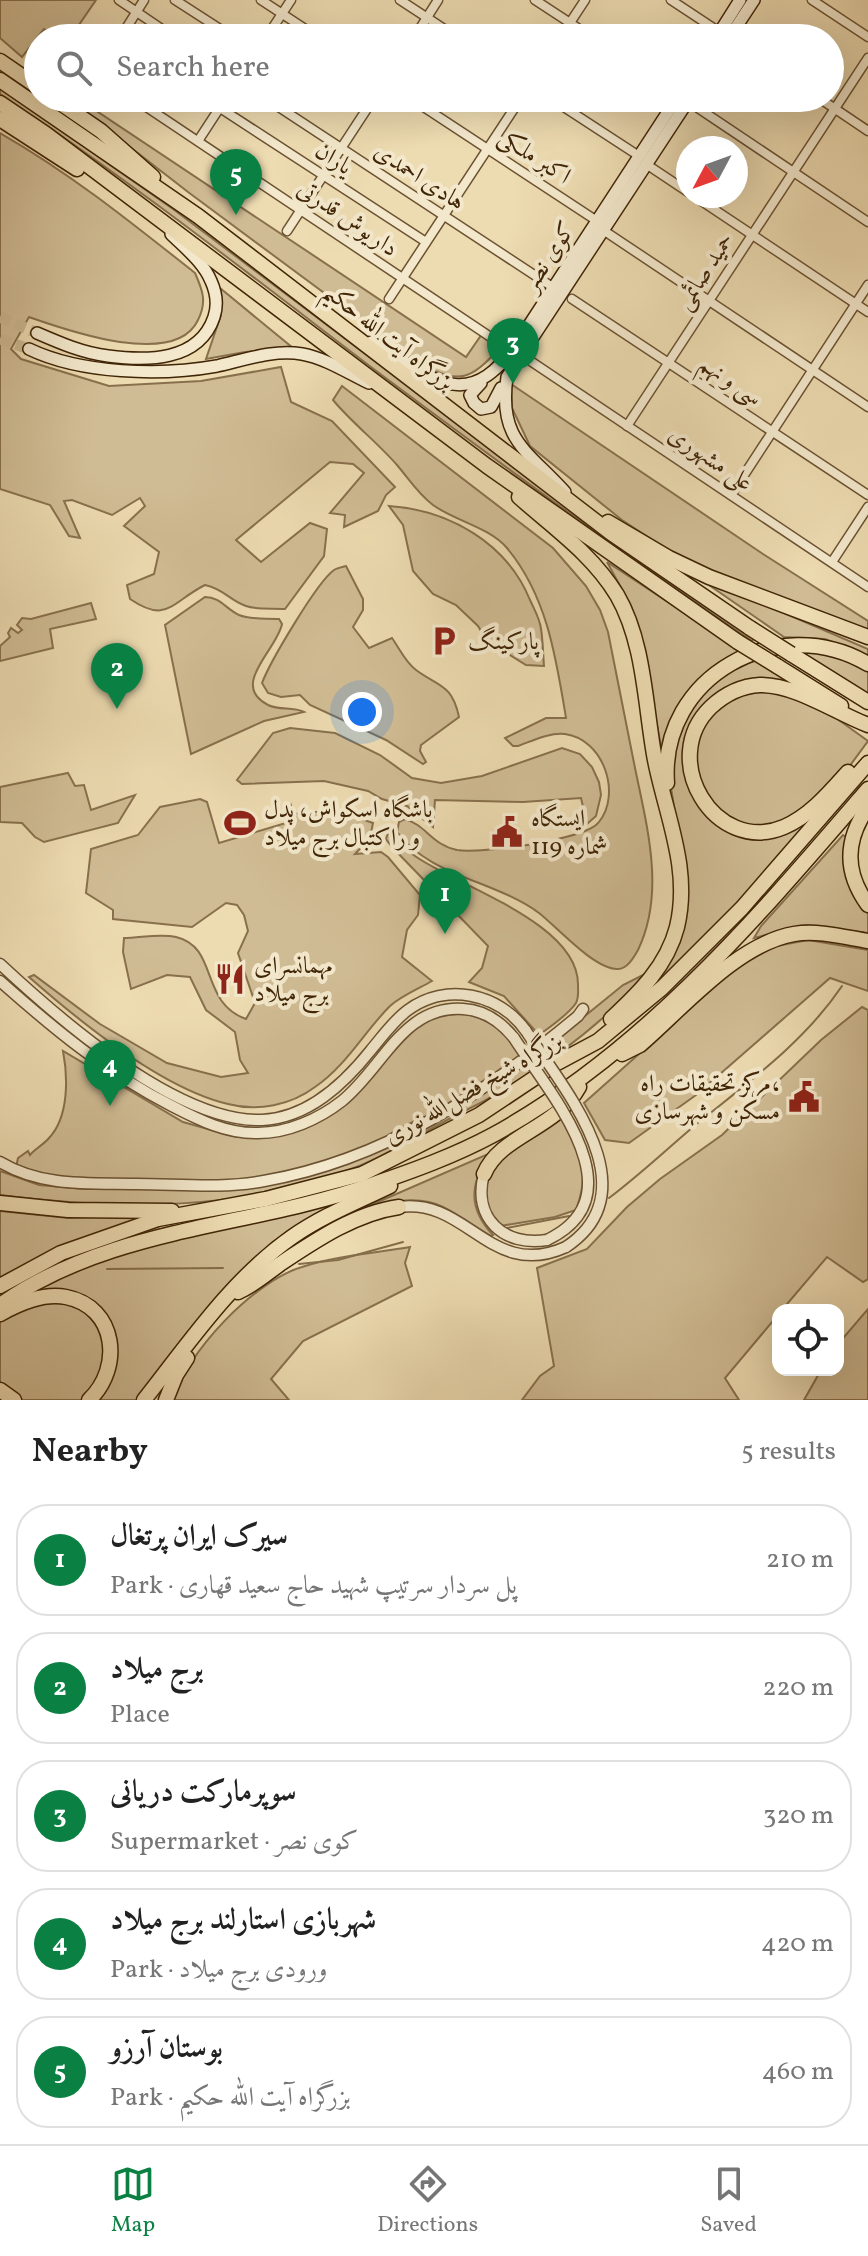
<!DOCTYPE html>
<html lang="en">
<head>
<meta charset="utf-8">
<style>
  :root { --surface:#fff; --page:#f6f6f6; --text:#222; --muted:#767676; --line:#e0e0e0; --accent:#0b8043 }
  body { margin:0; font-family:Vollkorn,Amiri,serif; background:var(--page); color:var(--text) }
  .controls { position:absolute; right:24px; bottom:24px; display:grid; overflow:hidden; border-radius:16px; box-shadow:0 8px 32px #0002 }
  .controls button { width:72px; height:72px; display:grid; place-items:center; padding:0; border:0; border-bottom:2px solid var(--line); background:var(--surface); color:var(--text); font:40px sans-serif }
  .compass { position:absolute; left:676px; top:136px; width:72px; height:72px; border-radius:50%; background:var(--surface); box-shadow:0 8px 32px #0002; rotate:229deg }
  .you { position:absolute; left:362px; top:712px; width:28px; height:28px; margin:-20px; border:6px solid #fff; border-radius:50%; background:#1a73e8; box-shadow:0 0 0 12px #1a73e833 }
  .badge { display:grid; place-items:center; width:52px; height:52px; border-radius:50%; background:var(--accent); color:#fff; font-size:26px; font-weight:700 }
  .pin { position:absolute; translate:-50% -66px; filter:drop-shadow(0 2px 4px #0008) }
  .pin::after { content:''; position:absolute; top:42px; width:28px; height:24px; background:inherit; clip-path:polygon(0 0,100% 0,50% 100%) }
  .list { margin:0; padding:0; list-style:none }
  h2 { display:flex; justify-content:space-between; align-items:center; height:104px; margin:0; padding:0 32px; font-size:34px }
  h2 small { font-size:26px; font-weight:400; color:var(--muted) }
  .list li { display:grid; grid-template-columns:52px 1fr auto; gap:24px; align-items:center; box-sizing:border-box; height:112px; margin:0 16px 16px; padding:0 16px; border:2px solid var(--line); border-radius:32px }
  .list b { display:block; font-size:30px; white-space:nowrap }
  .list p { margin:0; font-size:26px; white-space:nowrap; color:var(--muted) }
  .list em { font-size:26px; font-style:normal; color:var(--muted) }
  .icon { flex:none; width:44px; height:44px; fill:none; stroke:currentColor; stroke-width:2; stroke-linecap:round; stroke-linejoin:round }
  .map { position:relative; flex:none; width:868px; height:1400px; overflow:hidden }
  .search { position:absolute; background:var(--surface); box-shadow:0 8px 32px #0002; left:24px; right:24px; top:24px; height:88px; display:flex; align-items:center; gap:20px; box-sizing:border-box; padding:0 28px; border-radius:44px; color:var(--muted); font-size:30px }
  .sheet { height:744px; background:var(--surface) }
  nav { display:flex; justify-content:space-around; align-items:center; box-sizing:border-box; height:112px; border-top:2px solid var(--line); background:var(--surface); font-size:22px; color:var(--muted) }
  nav a { display:grid; justify-items:center; gap:4px }
  nav .on { color:var(--accent) }
  .map>svg:first-child { display:block }
</style>
</head>
<body>
<div class="map">
<svg width="868" height="1400" viewBox="0 0 868 1400">
  <rect width="100%" height="100%" fill="#eddbb1"/>
  <filter id="stains"><feTurbulence type="fractalNoise" baseFrequency=".0025" numOctaves="4"/><feColorMatrix values="0 0 0 0 .2 0 0 0 0 .09 0 0 0 0 .02 0 0 0 .5 -.17"/></filter>
  <radialGradient id="worn" r=".72"><stop offset=".6" stop-color="#630" stop-opacity="0"/><stop offset="1" stop-color="#630" stop-opacity=".3"/></radialGradient>
  <g fill="#d0bc94" stroke="#88704d" stroke-width="2">
    <path d="M 0,0 L 96,0 L 70,38 L 57,38 L 44,29 L 22,57 L 0,38 Z"/>
    <path d="M 0,88 L 173,209 L 485,444 L 755,637 L 752,641 C 625,555 502,465 379,373 C 254,278 131,181 0,94 Z"/>
    <path d="M 67,98 L 77,98 L 466,357 L 482,334 L 501,347 C 470,380 461,385 420,364 L 188,192 Z"/>
    <path d="M 0,133 C 70,173 132,223 195,273 C 203,291 207,302 198,320 C 175,369 66,330 29,317 L 11,349 L 21,359 L 109,386 L 201,381 L 281,367 L 291,402 L 332,421 L 395,487 L 386,495 L 378,511 L 344,527 L 345,515 L 330,513 L 364,473 L 353,464 L 330,462 L 236,540 L 261,562 L 310,523 L 327,529 L 324,556 L 285,609 C 273,608 257,610 246,606 C 229,600 224,589 205,585 C 170,603 167,624 130,599 L 127,585 L 154,574 L 159,552 L 124,526 L 145,506 L 140,498 L 112,515 L 72,500 L 64,501 L 80,538 L 69,536 L 50,505 L 0,489 Z"/>
    <path d="M 220,288 L 293,348 L 245,352 L 206,359 L 221,315 Z"/>
    <path d="M 511,384 L 763,554 L 868,621 L 868,632 L 701,566 L 668,550 L 622,520 L 530,446 L 512,408 Z"/>
    <path d="M 342,386 L 553,548 L 586,586 L 600,610 L 608,632 C 616,674 625,716 633,758 C 645,820 667,890 638,950 C 634,957 627,970 617,969 C 594,969 557,927 539,913 C 496,881 429,876 397,832 L 399,822 L 405,819 C 426,825 432,845 457,850 C 480,854 586,840 599,822 C 622,793 603,739 565,734 C 550,732 532,741 518,746 L 513,746 L 505,738 L 546,718 L 566,718 C 556,657 547,596 507,548 C 489,527 455,521 433,505 C 418,494 409,479 397,465 C 377,442 352,423 333,400 Z"/>
    <path d="M 389,506 C 449,510 507,543 530,600 C 534,609 540,619 541,629 C 543,641 543,654 544,666 L 526,665 L 487,641 L 478,626 L 456,605 L 433,594 L 413,571 L 403,525 Z"/>
    <path d="M 607,562 L 744,652 L 715,670 L 663,757 L 638,625 L 631,606 Z"/>
    <path d="M 346,566 L 363,599 L 363,610 L 353,627 L 369,648 L 392,638 C 399,648 406,663 416,670 C 439,687 452,684 459,717 L 421,745 L 420,751 L 426,762 L 423,764 L 386,740 L 310,705 L 300,695 L 281,697 L 268,693 L 262,683 C 270,662 317,582 334,570 C 335,569 345,566 346,566 Z"/>
    <path d="M 693,574 L 868,649 L 868,656 L 825,639 L 784,637 Z"/>
    <path d="M 205,597 C 220,597 226,609 239,615 C 251,620 265,618 279,619 L 282,624 C 277,650 229,685 268,705 C 281,711 292,706 304,712 L 264,721 L 191,754 L 165,625 Z"/>
    <path d="M 91,603 L 96,619 L 50,629 L 53,648 L 0,661 L 0,646 L 10,637 L 8,633 L 11,628 L 18,633 L 22,630 L 17,625 L 22,618 L 31,619 Z"/>
    <path d="M 794,649 L 814,649 L 868,668 L 868,694 Z"/>
    <path d="M 751,657 L 827,704 L 750,682 L 693,726 L 699,802 L 762,835 L 837,791 C 769,870 703,945 623,1013 L 671,956 L 680,843 L 670,782 L 674,738 L 705,688 Z"/>
    <path d="M 750,690 L 787,694 L 836,718 L 868,741 L 846,771 L 788,822 L 763,827 L 738,824 L 708,801 L 694,770 L 698,734 L 716,708 Z"/>
    <path d="M 290,728 L 335,733 L 380,755 L 412,778 L 441,783 L 482,776 L 562,748 L 580,754 L 592,767 L 599,782 L 601,795 L 596,816 L 587,824 L 581,798 L 523,802 L 435,800 L 433,827 L 407,806 L 382,799 L 368,791 L 324,781 L 242,784 L 237,780 L 273,733 Z"/>
    <path d="M 68,773 L 75,786 L 84,785 L 91,810 L 135,795 L 118,823 L 44,842 L 35,837 L 22,823 L 0,822 L 0,787 Z"/>
    <path d="M 200,799 L 207,802 L 219,843 L 286,823 L 291,806 L 293,814 C 323,809 345,813 373,823 L 370,838 L 355,854 L 381,852 L 388,857 L 420,895 L 418,915 L 407,930 L 402,957 L 432,981 C 418,989 401,996 390,1006 C 364,1032 346,1066 315,1087 C 291,1105 258,1112 228,1104 C 163,1089 79,1021 29,977 L 34,975 L 100,1024 L 167,1063 L 221,1077 L 248,1073 L 240,1060 L 235,1032 L 206,1010 L 190,977 L 167,975 L 131,989 L 123,952 L 124,938 C 140,938 160,933 176,937 C 219,947 199,1002 246,1019 L 255,1003 L 238,953 L 248,931 L 244,915 L 237,905 L 226,903 L 192,927 L 113,919 L 113,910 L 86,893 L 91,849 L 138,835 L 160,807 Z"/>
    <path d="M 389,830 C 398,839 405,849 415,856 C 457,886 579,923 578,985 C 578,991 579,997 576,1003 C 568,1015 551,1026 539,1035 L 504,996 L 469,982 L 482,968 L 488,946 L 392,847 L 386,839 Z"/>
    <path d="M 843,835 L 849,839 L 868,910 L 868,933 L 806,925 L 754,938 L 761,926 Z"/>
    <path d="M 808,940 L 868,950 L 868,991 L 830,978 L 696,1095 L 629,1143 L 605,1140 L 584,1103 L 741,963 L 771,947 Z"/>
    <path d="M 649,972 C 597,1031 526,1081 455,1116 C 423,1132 393,1152 359,1166 C 247,1212 118,1210 0,1195 L 0,1171 L 39,1185 L 85,1189 L 224,1188 L 373,1152 L 414,1135 L 482,1095 L 548,1046 L 623,985 Z"/>
    <path d="M 862,1007 L 868,1010 L 868,1279 L 863,1282 L 827,1257 L 782,1310 L 778,1310 L 778,1315 L 725,1378 L 739,1400 L 522,1400 L 540,1376 L 554,1366 L 537,1268 L 587,1249 L 627,1207 L 660,1179 L 722,1135 L 821,1040 Z"/>
    <path d="M 465,1013 C 495,1022 504,1031 522,1057 L 428,1119 L 420,1118 L 388,1135 L 386,1140 L 329,1162 L 264,1178 L 232,1182 L 77,1180 L 36,1176 L 16,1167 L 18,1158 L 28,1151 L 30,1155 C 35,1149 43,1145 49,1138 C 69,1117 68,1077 63,1051 L 183,1122 L 236,1137 L 250,1136 L 315,1121 L 413,1027 L 440,1014 Z"/>
    <path d="M 561,1118 C 581,1154 591,1169 576,1210 L 555,1217 L 500,1226 C 456,1170 520,1144 561,1118 Z"/>
    <path d="M 488,1154 C 471,1185 467,1207 493,1235 L 491,1236 C 475,1227 459,1215 443,1207 C 404,1188 359,1214 323,1228 L 332,1222 Z"/>
    <path d="M 352,1196 L 300,1226 L 138,1400 L 97,1400 L 109,1384 L 116,1356 L 88,1301 L 17,1302 L 45,1282 L 91,1261 Z"/>
    <path d="M 0,1211 L 69,1218 L 160,1214 C 103,1225 52,1255 0,1280 Z"/>
    <path d="M 410,1247 L 405,1263 L 412,1286 L 303,1341 L 271,1379 L 289,1400 L 173,1400 C 186,1353 254,1281 302,1267 C 336,1256 375,1253 410,1247 Z"/>
    <path d="M 59,1301 L 87,1312 L 101,1331 L 107,1356 L 89,1395 L 81,1400 L 21,1400 L 0,1385 L 0,1318 L 16,1310 Z"/>
    <path d="M 868,1309 L 868,1400 L 804,1400 L 821,1370 L 838,1370 L 838,1344 Z"/>
  </g>
  <g fill="none" stroke-linecap="round" stroke-linejoin="round">
    <g stroke="#846d4a" stroke-width="2">
      <path d="M 609,1198 C 641,1174 669,1147 699,1122 C 750,1081 805,1041 842,986"/>
      <path d="M 507,1228 L 569,1216"/>
      <path d="M 299,1264 L 338,1260 L 403,1242"/>
      <path d="M 107,1269 L 223,1268"/>
    </g>
    <g stroke="#cab78f" stroke-width="11" stroke-dasharray="11 5.5" stroke-linecap="butt">
      <path d="M 0,317 L 37,333"/>
      <path d="M 0,339 L 29,349"/>
    </g>
    <defs>
      <g id="minor">
        <path d="M 119,0 L 175,38"/>
        <path d="M 175,0 L 234,38"/>
        <path d="M 261,0 L 319,38"/>
        <path d="M 400,0 L 458,38"/>
        <path d="M 535,0 L 593,38"/>
        <path d="M 671,0 L 721,33"/>
        <path d="M 812,0 L 868,37"/>
        <path d="M 120,38 L 144,0"/>
        <path d="M 266,38 L 291,0"/>
        <path d="M 414,38 L 438,0"/>
        <path d="M 560,38 L 585,0"/>
        <path d="M 133,98 L 501,344"/>
        <path d="M 265,98 L 554,288"/>
        <path d="M 410,98 L 597,221"/>
        <path d="M 550,98 L 639,156"/>
        <path d="M 819,98 L 868,131"/>
        <path d="M 686,100 L 868,222"/>
        <path d="M 220,108 L 426,242"/>
        <path d="M 198,141 L 226,98"/>
        <path d="M 646,164 L 688,192"/>
        <path d="M 694,196 L 868,312"/>
        <path d="M 603,230 L 868,407"/>
        <path d="M 287,231 L 374,98"/>
        <path d="M 389,299 L 521,98"/>
        <path d="M 572,299 L 868,495"/>
        <path d="M 532,362 L 868,587"/>
        <path d="M 627,426 L 868,58"/>
        <path d="M 731,495 L 868,285"/>
        <path d="M 832,562 L 868,507"/>
      </g>
      <g id="tertiary">
        <path d="M 0,964 C 59,1019 177,1123 262,1120 C 308,1118 344,1084 371,1050 C 382,1037 394,1020 408,1010 C 446,982 499,993 526,1031"/>
        <path d="M 0,981 C 54,1029 107,1073 172,1106 C 199,1120 227,1134 258,1133 C 288,1133 319,1119 342,1101 C 383,1068 403,1005 463,1009 C 484,1010 501,1022 514,1038"/>
        <path d="M 0,1162 C 42,1187 88,1183 136,1184 C 178,1184 222,1189 264,1181 C 384,1160 486,1093 578,1016 L 583,1009"/>
        <path d="M 484,1174 C 472,1218 504,1247 547,1240"/>
        <path d="M 399,1207 C 467,1197 491,1281 566,1247"/>
      </g>
      <g id="secondary">
        <path d="M 716,38 L 740,0"/>
        <path d="M 729,38 L 754,0"/>
        <path d="M 37,333 C 60,343 83,353 108,356 C 146,361 199,362 214,317 C 218,305 216,292 211,281 C 203,262 185,248 171,234"/>
        <path d="M 371,342 C 430,376 467,418 518,342 L 677,98"/>
        <path d="M 29,349 C 81,374 161,376 217,366 C 244,360 274,349 302,354 C 325,358 348,373 369,383"/>
        <path d="M 481,383 L 470,395 L 474,403 L 481,409 L 491,407 L 501,388"/>
        <path d="M 565,492 C 527,450 498,440 507,377 L 690,98"/>
      </g>
      <g id="trunk">
        <path d="M 0,61 L 38,87"/>
        <path d="M 0,80 L 198,216 L 611,533 L 750,628"/>
        <path d="M 53,98 L 101,131 L 153,177"/>
        <path d="M 0,103 L 46,134 L 487,466 L 738,642"/>
        <path d="M 0,119 L 77,169"/>
        <path d="M 519,497 C 554,528 592,554 617,595 C 645,643 645,707 655,760 C 666,816 691,869 677,927 C 667,966 639,993 611,1019"/>
        <path d="M 608,522 L 669,558 L 709,577 L 868,637"/>
        <path d="M 791,654 L 868,702"/>
        <path d="M 777,666 L 841,706"/>
        <path d="M 848,772 C 830,792 810,816 784,827 C 715,856 657,759 711,707 C 725,694 741,686 760,685 C 797,685 834,712 868,725"/>
        <path d="M 667,783 C 659,676 779,611 868,664"/>
        <path d="M 868,807 C 845,840 844,872 868,905"/>
        <path d="M 622,1054 L 640,1045 C 683,1008 737,944 794,934 C 818,930 844,937 868,941"/>
        <path d="M 484,1174 C 500,1135 556,1129 579,1087"/>
        <path d="M 0,1203 L 68,1210 L 172,1211"/>
        <path d="M 0,1286 L 61,1253 L 158,1219 L 266,1199 L 362,1174 L 479,1115 L 557,1063 L 598,1041 L 662,988 L 742,908 L 868,763"/>
        <path d="M 238,1292 C 254,1285 266,1274 280,1264 C 316,1240 356,1213 399,1207"/>
        <path d="M 0,1305 C 110,1227 247,1228 371,1185 C 412,1171 454,1156 493,1135 C 645,1051 757,918 868,789"/>
        <path d="M 0,1314 C 20,1303 43,1293 66,1297 C 117,1307 123,1368 89,1400"/>
        <path d="M 0,1390 L 14,1400"/>
        <path d="M 144,1400 C 189,1343 232,1279 292,1237 C 322,1216 357,1202 390,1186"/>
        <path d="M 166,1400 L 176,1375 L 187,1358"/>
      </g>
    </defs>
    <use href="#minor" stroke="#6b5231" stroke-width="11"/>
    <use href="#tertiary" stroke="#6b5231" stroke-width="13"/>
    <use href="#secondary" stroke="#402506" stroke-width="14"/>
    <use href="#trunk" stroke="#402506" stroke-width="17"/>
    <use href="#minor" stroke="#f3e8cc" stroke-width="8"/>
    <use href="#tertiary" stroke="#f3e8cc" stroke-width="10"/>
    <use href="#secondary" stroke="#f3e8cc" stroke-width="11"/>
    <use href="#trunk" stroke="#eddbb1" stroke-width="14"/>
    <defs>
      <g id="tertiary-bridge">
        <path d="M 526,1031 C 563,1088 652,1190 566,1247"/>
        <path d="M 514,1038 C 549,1093 641,1195 547,1240"/>
      </g>
      <g id="trunk-bridge">
        <path d="M 750,628 L 791,654"/>
        <path d="M 738,642 L 777,666"/>
      </g>
    </defs>
    <use href="#tertiary-bridge" stroke="#6b5231" stroke-width="13" stroke-linecap="butt"/>
    <use href="#trunk-bridge" stroke="#402506" stroke-width="17" stroke-linecap="butt"/>
    <use href="#tertiary-bridge" stroke="#f3e8cc" stroke-width="10"/>
    <use href="#trunk-bridge" stroke="#eddbb1" stroke-width="14"/>
  </g>
  <defs>
    <symbol id="parking-bare" viewBox="-9 -9 18 18"><path d="M-3.5-5.5H1a3.5 3.5 0 0 1 0 7H-1V5.5H-3.5ZM-1-3.4V-.6H.8a1.4 1.4 0 0 0 0-2.8Z" fill="#8f2418" stroke="#f3e8cc" stroke-width="2.5" paint-order="stroke"/></symbol>
    <symbol id="stadium-bare" viewBox="-9 -9 18 18"><path d="M0-5a6.5 5 0 1 0 0 10a6.5 5 0 1 0 0-10ZM-3.5-1.8h7v3.6h-7Z" fill="#8f2418" stroke="#f3e8cc" stroke-width="2.5" paint-order="stroke"/></symbol>
    <symbol id="civic-bare" viewBox="-9 -9 18 18"><path d="M-.6-6.5H3V-4.5H.6V-3L4-1V1h2V6H-6V1h2V-1L-.6-3ZM-1.2 2.5V6h2.4V2.5Z" fill="#8f2418" stroke="#f3e8cc" stroke-width="2.5" paint-order="stroke"/></symbol>
    <symbol id="restaurant-bare" viewBox="-9 -9 18 18"><path d="M-5-6h1v4h1v-4h1v4h1v-4h1v5L-1.5 .5V6h-2V.5L-5-1ZM5-6V6H3V1.5H1.5Q1.5-4 5-6Z" fill="#8f2418" stroke="#f3e8cc" stroke-width="2.5" paint-order="stroke"/></symbol>
  </defs>
  <g fill-rule="evenodd">
    <use href="#parking-bare" x="422" y="619" width="44" height="44"/>
    <use href="#stadium-bare" x="218" y="801" width="44" height="44"/>
    <use href="#civic-bare" x="485" y="810" width="44" height="44"/>
    <use href="#restaurant-bare" x="208" y="957" width="44" height="44"/>
    <use href="#civic-bare" x="782" y="1075" width="44" height="44"/>
  </g>
  <g text-anchor="middle" stroke-width="8" stroke-linejoin="round" paint-order="stroke">
    <g font-size="24" fill="#402506" stroke="#f3e8cc">
      <text transform="translate(535 156) rotate(33)" y="8">اکبر ملکی</text>
      <text transform="translate(334 158) rotate(33)" y="8">یاران</text>
      <text transform="translate(420 176) rotate(33)" y="8">هادی احمدی</text>
      <text transform="translate(348 218) rotate(34)" y="8">داریوش قدرتی</text>
      <text transform="translate(548 256) rotate(-57)" y="8">کوی نصر</text>
      <text transform="translate(704 271) rotate(-57)" y="8">حمید صائمی</text>
      <text transform="translate(389 336) rotate(38)" y="8">بزرگراه آیت الله حکیم</text>
      <text transform="translate(731 380) rotate(34)" y="8">سی و نهم</text>
      <text transform="translate(711 458) rotate(34)" y="8">علی مشهوری</text>
      <text transform="translate(473 1088) rotate(-30)" y="8">بزرگراه شیخ فضل‌الله نوری</text>
    </g>
    <g font-size="24" fill="#402506" stroke="#f3e8cc" text-anchor="start">
      <text x="468" y="649">پارکینگ</text>
      <text x="264" y="817">باشگاه اسکواش، پدل<tspan x="264" dy="28">و راکتبال برج میلاد</tspan></text>
      <text x="531" y="826">ایستگاه<tspan x="531" dy="28">شماره 119</tspan></text>
      <text x="254" y="973">مهمانسرای<tspan x="254" dy="28">برج میلاد</tspan></text>
      <text x="780" y="1091" text-anchor="end">مرکز تحقیقات راه،<tspan x="780" dy="28">مسکن و شهرسازی</tspan></text>
    </g>
  </g>
  <rect width="100%" height="100%" filter="url(#stains)"/>
  <rect width="100%" height="100%" fill="url(#worn)"/>
</svg>
<div class="controls">
<button><svg class="icon" aria-label="locate" viewBox="0 0 24 24"><circle cx="12" cy="12" r="6"/><path d="M12 2v4M12 18v4M2 12h4M18 12h4"/></svg></button>
</div>
<svg class="compass" viewBox="-18 -18 36 36"><path d="M0-13l5 13h-10z" fill="#e53935"/><path d="M0 13l5-13h-10z" fill="#767676"/></svg>
<div class="you"></div>
<div class="pin badge" style="left:445px;top:934px">1</div>
<div class="pin badge" style="left:117px;top:709px">2</div>
<div class="pin badge" style="left:513px;top:384px">3</div>
<div class="pin badge" style="left:110px;top:1106px">4</div>
<div class="pin badge" style="left:236px;top:215px">5</div>
<div class="search"><svg class="icon" aria-label="search" viewBox="0 0 24 24"><circle cx="10" cy="10" r="6"/><path d="M15 15l6 6"/></svg>Search here</div>
</div>
<section class="sheet">
<h2>Nearby<small>5 results</small></h2>
<ul class="list">
<li><span class="badge">1</span><div><b>سیرک ایران پرتغال</b><p>Park · پل سردار سرتیپ شهید حاج سعید قهاری</p></div><em>210 m</em></li>
<li><span class="badge">2</span><div><b>برج میلاد</b><p>Place</p></div><em>220 m</em></li>
<li><span class="badge">3</span><div><b>سوپرمارکت دریانی</b><p>Supermarket · کوی نصر</p></div><em>320 m</em></li>
<li><span class="badge">4</span><div><b>شهربازی استارلند برج میلاد</b><p>Park · ورودی برج میلاد</p></div><em>420 m</em></li>
<li><span class="badge">5</span><div><b>بوستان آرزو</b><p>Park · بزرگراه آیت الله حکیم</p></div><em>460 m</em></li>
</ul>
</section>
<nav>
<a class="on"><svg class="icon" aria-label="map" viewBox="0 0 24 24"><path d="M3 6l6-2 6 2 6-2v14l-6 2-6-2-6 2zM9 4v14M15 6v14"/></svg>Map</a>
<a><svg class="icon" aria-label="directions" viewBox="0 0 24 24"><path d="M12 3l9 9-9 9-9-9zM9 14v-3h6M13 9l2 2-2 2"/></svg>Directions</a>
<a><svg class="icon" aria-label="saved" viewBox="0 0 24 24"><path d="M7 4h10v16l-5-4-5 4z"/></svg>Saved</a>
</nav>
</body>
</html>
